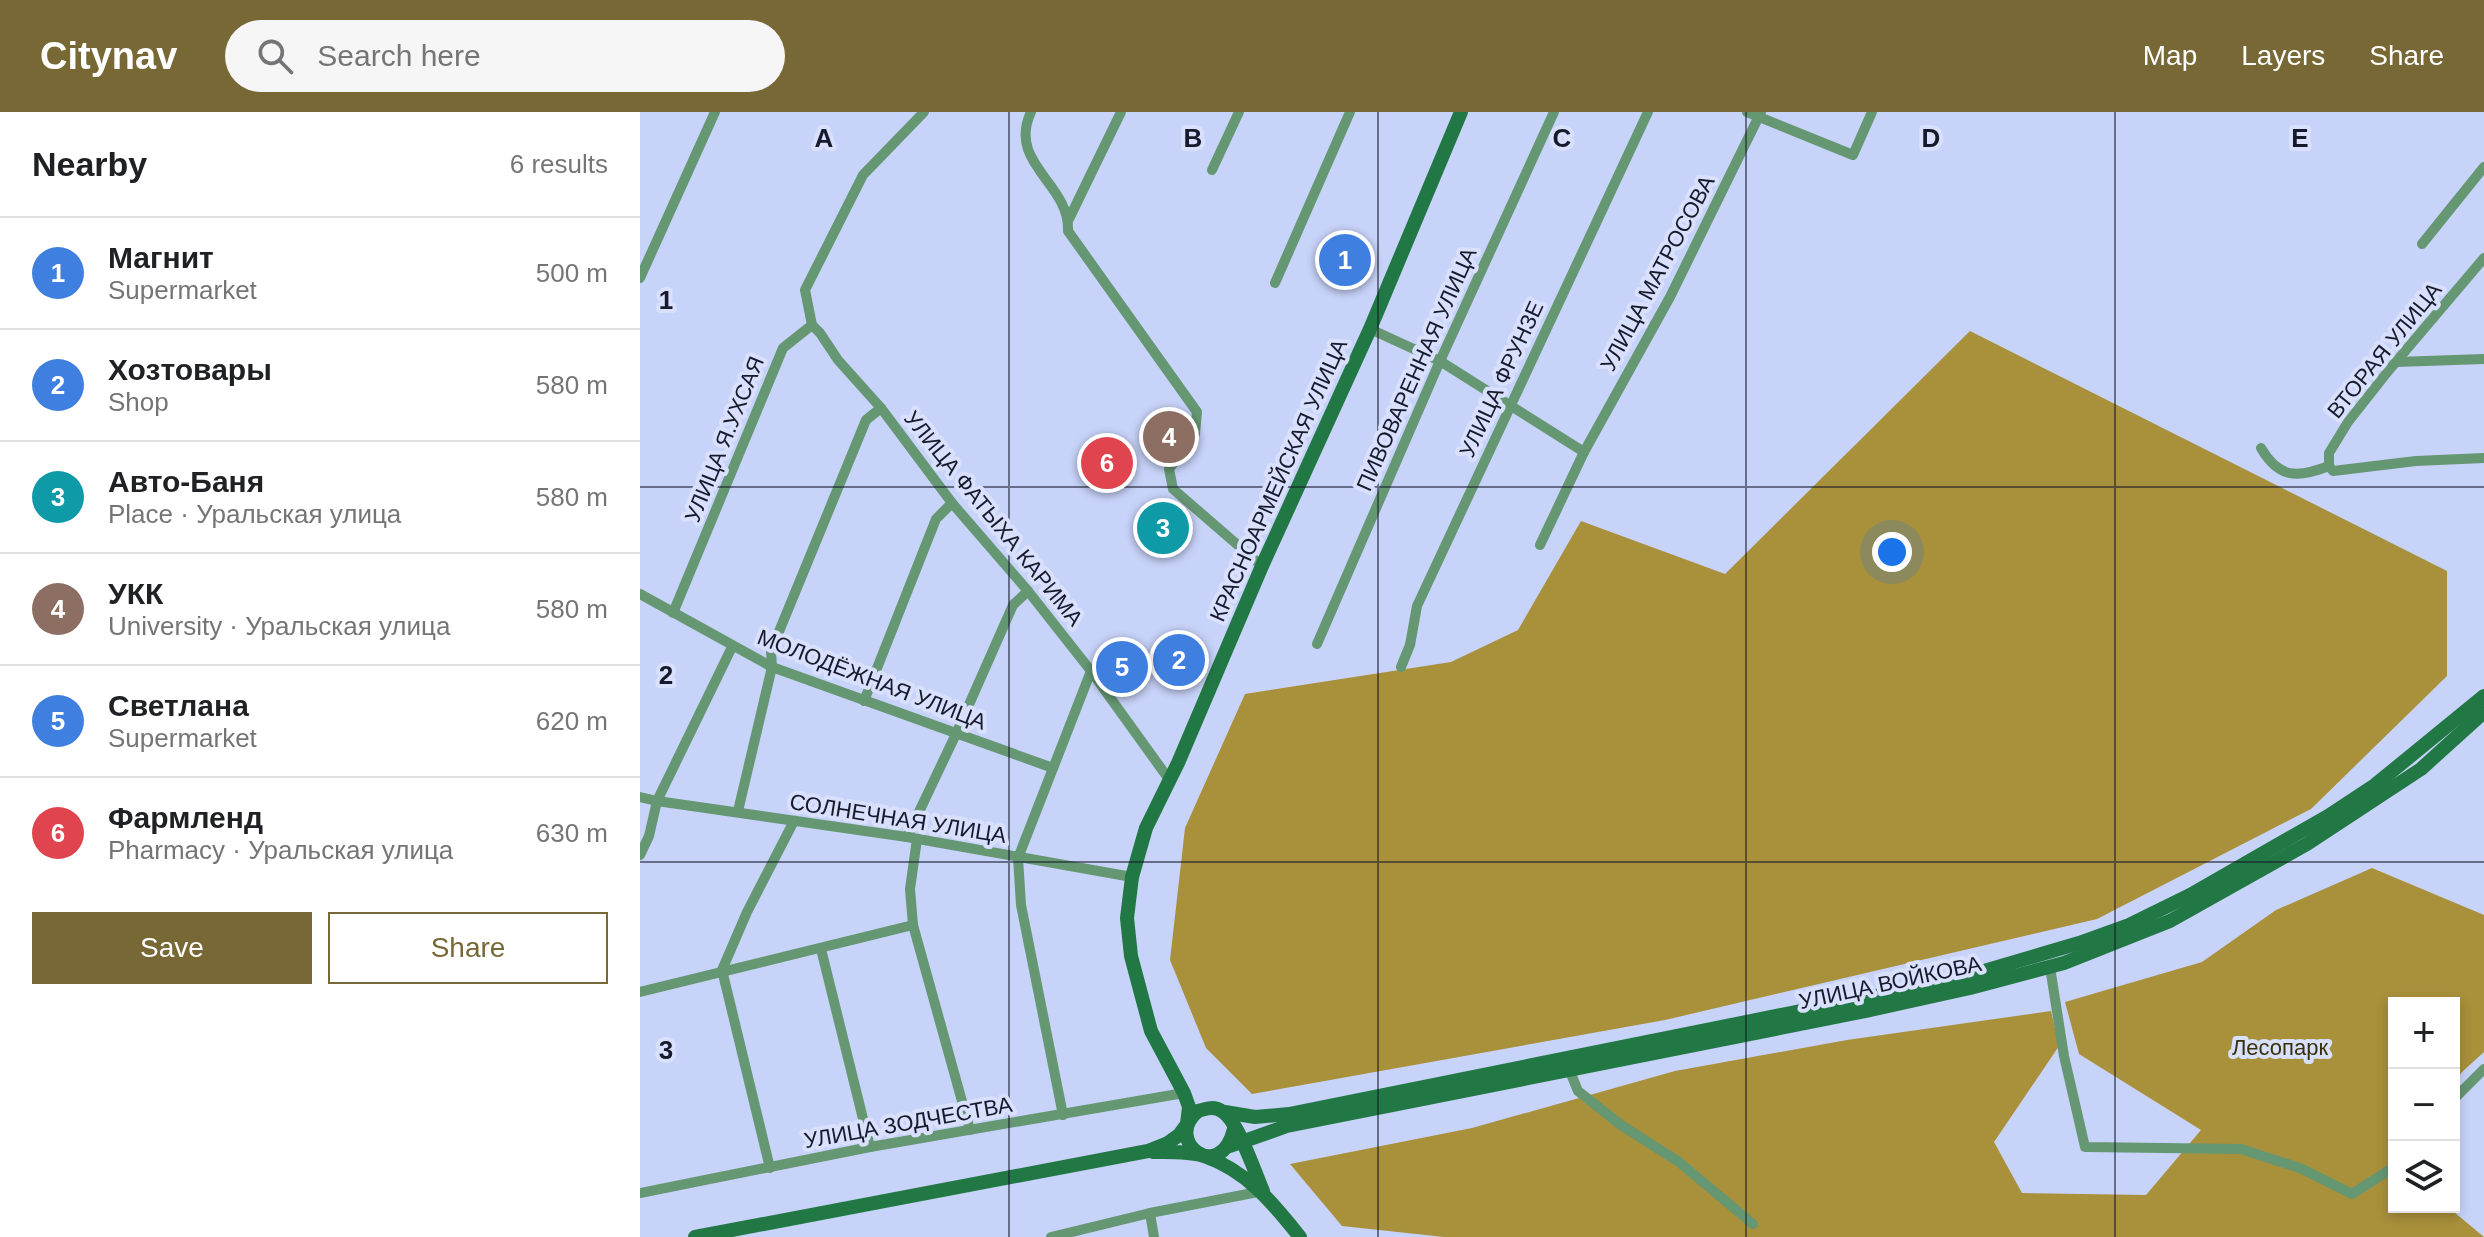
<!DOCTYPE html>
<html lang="en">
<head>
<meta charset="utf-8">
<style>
  :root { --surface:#fff; --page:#f6f6f6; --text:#202124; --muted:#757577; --line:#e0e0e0; --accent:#776835 }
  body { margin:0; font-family:Arial,sans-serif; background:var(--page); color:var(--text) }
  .controls { position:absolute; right:24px; bottom:24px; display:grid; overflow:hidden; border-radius:0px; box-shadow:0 4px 12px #0003 }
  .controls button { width:72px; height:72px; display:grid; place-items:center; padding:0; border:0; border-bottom:2px solid var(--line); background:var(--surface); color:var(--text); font:40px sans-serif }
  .you { position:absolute; left:1252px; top:440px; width:28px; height:28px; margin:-20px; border:6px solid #fff; border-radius:50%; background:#1a73e8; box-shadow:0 0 0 12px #1a73e833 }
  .badge { display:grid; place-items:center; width:52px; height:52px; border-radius:50%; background:var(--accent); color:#fff; font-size:26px; font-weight:700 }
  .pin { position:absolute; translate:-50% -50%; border:4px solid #fff; box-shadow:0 2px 8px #0006 }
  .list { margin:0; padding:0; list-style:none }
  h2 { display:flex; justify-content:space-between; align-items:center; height:104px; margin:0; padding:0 32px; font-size:34px }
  h2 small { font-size:26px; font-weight:400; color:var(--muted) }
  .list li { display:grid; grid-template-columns:52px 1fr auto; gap:24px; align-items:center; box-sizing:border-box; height:112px; padding:0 32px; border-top:2px solid var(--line) }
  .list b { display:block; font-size:30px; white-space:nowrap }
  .list p { margin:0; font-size:26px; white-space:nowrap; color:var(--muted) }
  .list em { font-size:26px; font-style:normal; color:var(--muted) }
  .actions { display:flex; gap:16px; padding:24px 32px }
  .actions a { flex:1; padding:18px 0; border:2px solid var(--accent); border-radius:0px; text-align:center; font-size:28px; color:var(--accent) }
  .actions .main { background:var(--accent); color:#fff }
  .icon { flex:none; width:44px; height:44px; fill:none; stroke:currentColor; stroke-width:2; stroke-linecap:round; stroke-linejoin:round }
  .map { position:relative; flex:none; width:1844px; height:1125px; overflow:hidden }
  header { display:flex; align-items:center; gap:48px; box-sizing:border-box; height:112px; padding:0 40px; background:var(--accent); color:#fff }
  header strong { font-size:38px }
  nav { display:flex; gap:44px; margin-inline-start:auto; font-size:28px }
  .search { width:560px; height:72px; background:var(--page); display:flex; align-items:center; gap:20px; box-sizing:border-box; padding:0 28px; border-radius:44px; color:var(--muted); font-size:30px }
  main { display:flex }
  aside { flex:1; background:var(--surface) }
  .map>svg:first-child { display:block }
</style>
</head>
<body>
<header>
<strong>Citynav</strong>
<div class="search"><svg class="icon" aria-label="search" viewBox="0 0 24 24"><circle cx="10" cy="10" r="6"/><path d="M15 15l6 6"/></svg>Search here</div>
<nav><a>Map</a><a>Layers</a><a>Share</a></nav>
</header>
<main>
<aside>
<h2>Nearby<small>6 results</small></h2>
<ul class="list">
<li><span class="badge" style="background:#3f7fe0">1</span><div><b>Магнит</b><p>Supermarket</p></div><em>500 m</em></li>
<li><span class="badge" style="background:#3f7fe0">2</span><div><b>Хозтовары</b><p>Shop</p></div><em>580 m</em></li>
<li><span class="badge" style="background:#0f9aa8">3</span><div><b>Авто-Баня</b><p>Place · Уральская улица</p></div><em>580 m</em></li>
<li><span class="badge" style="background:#8d6e63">4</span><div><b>УКК</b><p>University · Уральская улица</p></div><em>580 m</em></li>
<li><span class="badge" style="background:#3f7fe0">5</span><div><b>Светлана</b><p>Supermarket</p></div><em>620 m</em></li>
<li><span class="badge" style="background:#e0444e">6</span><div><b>Фармленд</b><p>Pharmacy · Уральская улица</p></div><em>630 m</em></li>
</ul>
<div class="actions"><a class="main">Save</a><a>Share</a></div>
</aside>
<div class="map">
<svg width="1844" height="1125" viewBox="0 0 1844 1125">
  <rect width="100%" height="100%" fill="#c8d3f9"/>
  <g fill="#a9903b">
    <path d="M 1330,219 L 1807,459 L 1807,564 L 1671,697 L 1457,807 L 1025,908 L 612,982 L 566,936 L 530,848 L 545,716 L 605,582 L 811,550 L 878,518 L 941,409 L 1085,462 Z"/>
    <path d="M 1732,756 L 1844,803 L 1844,940 L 1823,959 L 1814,970 L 1814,891 L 1754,891 L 1754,1095 L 1808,1095 L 1844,1125 L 804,1125 L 702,1114 L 650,1052 L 832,1016 L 1035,959 L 1207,928 L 1411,899 L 1419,934 L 1354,1030 L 1382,1081 L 1506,1083 L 1561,1018 L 1439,942 L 1425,890 L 1562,850 L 1636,798 Z"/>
  </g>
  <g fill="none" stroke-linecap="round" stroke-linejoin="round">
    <g stroke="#659773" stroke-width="10">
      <path d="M 391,0 C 367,52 430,71 428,119 L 557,300 L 555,322 L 529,357 L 533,377 L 622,454"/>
      <path d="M 1107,0 L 1213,43 L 1232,0"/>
      <path d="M 572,58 L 599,0"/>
      <path d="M 429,107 L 481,0"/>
      <path d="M 1782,132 L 1844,55"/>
      <path d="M 1844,146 L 1749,258 L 1708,310 L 1689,341 L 1689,354 L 1693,359 L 1776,349 L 1844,346"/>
      <path d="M 0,166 L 75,0"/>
      <path d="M 635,171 L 710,0"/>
      <path d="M 172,213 L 180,221 L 198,248 L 241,296 L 312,391 L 388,479 L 451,559 L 528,666"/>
      <path d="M 730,217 L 800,249 L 944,340"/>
      <path d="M 1756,250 L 1844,247"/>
      <path d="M 1621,336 C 1639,367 1658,366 1689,354"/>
      <path d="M 900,433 L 944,340 L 1030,185 L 1121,0"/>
      <path d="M 0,482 L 132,555 L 413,656"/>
      <path d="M 33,501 L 143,236 L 172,213 L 165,178 L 223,63 L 284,0"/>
      <path d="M 677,532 L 800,249 L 914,0"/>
      <path d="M 761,555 L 770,533 L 777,494 L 1008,0"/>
      <path d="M 224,589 L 296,407 L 312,391"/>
      <path d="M 0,685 L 17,689 L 92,535"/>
      <path d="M 98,699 L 132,555 L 131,539 L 226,308 L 241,296"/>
      <path d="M 267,725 L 316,622 L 373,493 L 388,479"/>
      <path d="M 277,727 L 270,777 L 273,813 L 330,1018"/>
      <path d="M 0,743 L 9,724 L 17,689 L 267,725 L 492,765"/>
      <path d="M 181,837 L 230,1035"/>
      <path d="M 1410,855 L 1424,944 L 1445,1035 L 1601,1037 L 1660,1056 L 1712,1082 L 1754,1055"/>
      <path d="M 0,880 L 273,813"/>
      <path d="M 929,957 L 938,979 L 981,1013 L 1039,1050 L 1113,1112"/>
      <path d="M 1814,987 L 1844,957"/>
      <path d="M 423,1003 L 381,793 L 378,746 L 451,559"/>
      <path d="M 130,1056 L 82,858 L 107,800 L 154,709"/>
      <path d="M 0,1081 L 230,1035 L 544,981"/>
      <path d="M 510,1101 L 514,1125"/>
      <path d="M 411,1125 L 510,1101 L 623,1079"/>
    </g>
    <g stroke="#227844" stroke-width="14">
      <path d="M 585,1000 L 615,1005 L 649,1002 L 1310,869 L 1439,831 L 1489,813 L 1550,783 L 1688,704 L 1735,673 L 1844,584"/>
      <path d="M 594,1017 C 580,1074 522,1028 558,999 C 567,996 575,994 583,1000 C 598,1009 615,1061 623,1079"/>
      <path d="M 590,1034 L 647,1014 L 1226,899 L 1330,876 L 1424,851 L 1530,809 L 1667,732 L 1781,657 L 1844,600"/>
      <path d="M 513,1040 C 529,1040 548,1039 564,1044 C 607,1059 632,1090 660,1125"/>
      <path d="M 55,1125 L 508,1039 L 528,1031 L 539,1023 L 547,1012 L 549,995 L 544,981 L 511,919 L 491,844 L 487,806 L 492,765 L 506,716 L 538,651 L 622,454 L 730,217 L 821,0"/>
    </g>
  </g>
  <path fill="none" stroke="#161a2b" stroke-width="2" stroke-opacity="0.55" d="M 369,0 L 369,1125M 738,0 L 738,1125M 1106,0 L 1106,1125M 1475,0 L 1475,1125M 0,375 L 1844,375M 0,750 L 1844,750"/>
  <g text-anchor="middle" stroke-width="8" stroke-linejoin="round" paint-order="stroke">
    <g font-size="22" fill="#161a2b" stroke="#d8e0fd">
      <text transform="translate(1017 161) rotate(-62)" y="8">УЛИЦА МАТРОСОВА</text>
      <text transform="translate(1744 238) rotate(-51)" y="8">ВТОРАЯ УЛИЦА</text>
      <text transform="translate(776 257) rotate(-66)" y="8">ПИВОВАРЕННАЯ УЛИЦА</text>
      <text transform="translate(861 267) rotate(-65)" y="8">УЛИЦА ФРУНЗЕ</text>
      <text transform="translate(84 327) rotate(-68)" y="8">УЛИЦА Я.УХСАЯ</text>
      <text transform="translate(638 368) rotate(-66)" y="8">КРАСНОАРМЕЙСКАЯ УЛИЦА</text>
      <text transform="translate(354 406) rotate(51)" y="8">УЛИЦА ФАТЫХА КАРИМА</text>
      <text transform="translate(232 567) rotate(21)" y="8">МОЛОДЁЖНАЯ УЛИЦА</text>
      <text transform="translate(258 706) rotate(9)" y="8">СОЛНЕЧНАЯ УЛИЦА</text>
      <text transform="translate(1250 870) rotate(-12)" y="8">УЛИЦА ВОЙКОВА</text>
      <text transform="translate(268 1010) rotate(-10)" y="8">УЛИЦА ЗОДЧЕСТВА</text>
    </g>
    <g font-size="22" fill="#392f09" stroke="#d8e0fd">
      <text x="1640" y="943">Лесопарк</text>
    </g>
  </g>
  <g font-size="26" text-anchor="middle" font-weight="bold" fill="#161a2b" stroke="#d8e0fd" stroke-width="8" stroke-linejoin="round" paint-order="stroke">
    <text x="184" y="35">A</text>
    <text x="553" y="35">B</text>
    <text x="922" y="35">C</text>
    <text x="1291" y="35">D</text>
    <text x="1660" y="35">E</text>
    <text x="26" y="197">1</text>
    <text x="26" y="572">2</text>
    <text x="26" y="947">3</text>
  </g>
</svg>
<div class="controls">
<button>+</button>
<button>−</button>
<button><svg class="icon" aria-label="layers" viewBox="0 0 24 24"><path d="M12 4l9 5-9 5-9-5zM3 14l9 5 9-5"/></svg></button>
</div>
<div class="you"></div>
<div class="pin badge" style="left:705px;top:148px;background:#3f7fe0">1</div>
<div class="pin badge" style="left:539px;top:548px;background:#3f7fe0">2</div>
<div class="pin badge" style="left:523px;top:416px;background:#0f9aa8">3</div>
<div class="pin badge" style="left:529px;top:325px;background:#8d6e63">4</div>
<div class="pin badge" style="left:482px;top:555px;background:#3f7fe0">5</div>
<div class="pin badge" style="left:467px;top:351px;background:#e0444e">6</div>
</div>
</main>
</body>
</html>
